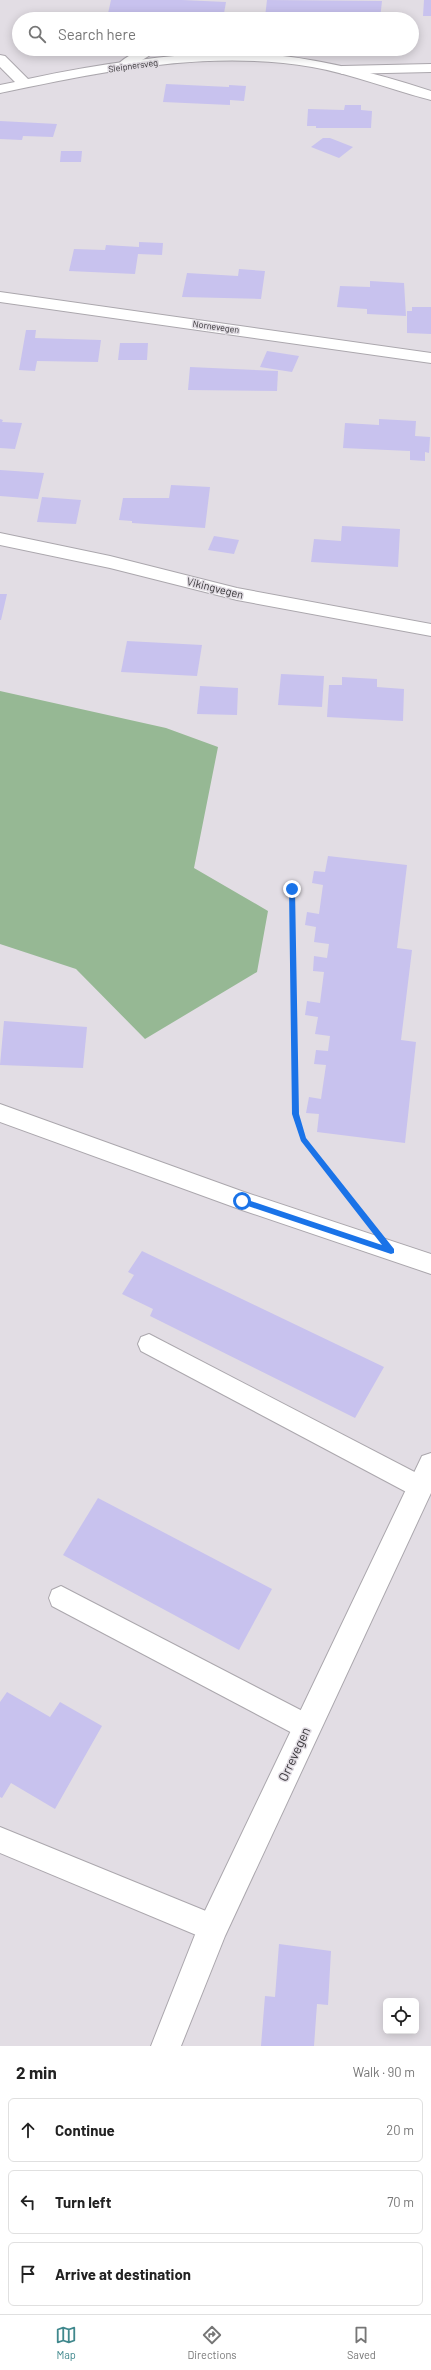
<!DOCTYPE html>
<html lang="en">
<head>
<meta charset="utf-8">
<style>
  :root { --surface:#fff; --page:#f2f2f2; --text:#222; --muted:#767676; --line:#e0e0e0; --accent:#40888d }
  body { margin:0; font-family:Barlow,sans-serif; background:var(--page); color:var(--text) }
  .controls { position:absolute; right:12px; bottom:12px; display:grid; overflow:hidden; border-radius:6px; box-shadow:0 2px 10px #0003 }
  .controls button { width:36px; height:36px; display:grid; place-items:center; padding:0; border:0; border-bottom:1px solid var(--line); background:var(--surface); color:var(--text); font:20px sans-serif }
  .stop { position:absolute; width:12px; height:12px; margin:-9px; border:3px solid #1a73e8; border-radius:50%; background:#fff }
  .stop.end { background:#1a73e8; border-color:#fff; box-shadow:0 1px 4px #0008 }
  .list { margin:0; padding:0; list-style:none }
  h2 { display:flex; justify-content:space-between; align-items:center; height:52px; margin:0; padding:0 16px; font-size:17px }
  h2 small { font-size:13px; font-weight:400; color:var(--muted) }
  .list li { display:grid; grid-template-columns:26px 1fr auto; gap:12px; align-items:center; box-sizing:border-box; height:64px; margin:0 8px 8px; padding:0 8px; border:1px solid var(--line); border-radius:6px }
  .list b { display:block; font-size:15px; white-space:nowrap }
  .list em { font-size:13px; font-style:normal; color:var(--muted) }
  .icon { flex:none; width:22px; height:22px; fill:none; stroke:currentColor; stroke-width:2; stroke-linecap:round; stroke-linejoin:round }
  .map { position:relative; flex:none; width:431px; height:2046px; overflow:hidden }
  .search { position:absolute; background:var(--surface); box-shadow:0 2px 10px #0003; left:12px; right:12px; top:12px; height:44px; display:flex; align-items:center; gap:10px; box-sizing:border-box; padding:0 14px; border-radius:22px; color:var(--muted); font-size:15px }
  .sheet { height:268px; background:var(--surface) }
  nav { display:flex; justify-content:space-around; align-items:center; box-sizing:border-box; height:56px; border-top:1px solid var(--line); background:var(--surface); font-size:11px; color:var(--muted) }
  nav a { display:grid; justify-items:center; gap:2px }
  nav .on { color:var(--accent) }
  .map>svg:first-child { display:block }
</style>
</head>
<body>
<div class="map">
<svg width="431" height="2046" viewBox="0 0 431 2046">
  <rect width="100%" height="100%" fill="#e2dde4"/>
  <path fill="#96b894" d="M 0,691 L 166,728 L 218,747 L 194,868 L 268,911 L 257,972 L 145,1039 L 76,969 L 0,944 Z"/>
  <g fill="#c8c2ee">
    <path d="M 111,0 L 182,0 L 226,2 L 223,19 L 138,19 L 107,18 Z"/>
    <path d="M 267,0 L 382,1 L 380,19 L 265,17 Z"/>
    <path d="M 424,0 L 431,0 L 431,16 L 423,16 Z"/>
    <path d="M 166,84 L 229,87 L 229,85 L 246,86 L 244,101 L 230,100 L 230,105 L 163,102 Z"/>
    <path d="M 345,105 L 361,105 L 361,110 L 372,111 L 371,128 L 316,128 L 316,126 L 307,126 L 308,109 L 344,110 Z"/>
    <path d="M 0,121 L 57,124 L 53,137 L 23,136 L 22,140 L 0,139 Z"/>
    <path d="M 323,138 L 330,138 L 353,147 L 339,158 L 311,147 Z"/>
    <path d="M 61,151 L 82,151 L 81,162 L 60,162 Z"/>
    <path d="M 139,242 L 163,243 L 162,255 L 138,254 L 135,274 L 69,271 L 74,249 L 105,250 L 106,245 L 139,247 Z"/>
    <path d="M 239,269 L 265,271 L 261,299 L 182,297 L 187,273 L 238,276 Z"/>
    <path d="M 370,281 L 404,283 L 406,316 L 367,314 L 367,309 L 337,307 L 340,286 L 370,287 Z"/>
    <path d="M 412,307 L 431,307 L 431,334 L 407,333 L 407,311 L 412,311 Z"/>
    <path d="M 26,330 L 36,330 L 35,338 L 101,340 L 98,362 L 37,361 L 35,371 L 19,370 Z"/>
    <path d="M 120,343 L 148,343 L 147,360 L 118,360 Z"/>
    <path d="M 267,351 L 299,356 L 292,372 L 260,367 Z"/>
    <path d="M 190,367 L 278,371 L 277,391 L 188,390 Z"/>
    <path d="M 0,419 L 3,420 L 2,422 L 22,423 L 15,449 L 0,448 Z"/>
    <path d="M 379,419 L 416,421 L 415,436 L 430,437 L 429,453 L 425,452 L 425,461 L 410,460 L 410,451 L 343,448 L 345,423 L 379,425 Z"/>
    <path d="M 0,470 L 44,473 L 38,499 L 0,496 Z"/>
    <path d="M 171,485 L 210,487 L 205,528 L 132,523 L 132,521 L 119,520 L 123,498 L 169,498 Z"/>
    <path d="M 42,497 L 81,500 L 76,524 L 37,522 Z"/>
    <path d="M 342,526 L 400,529 L 398,567 L 311,562 L 314,539 L 341,541 Z"/>
    <path d="M 214,536 L 239,540 L 234,554 L 208,550 Z"/>
    <path d="M 0,594 L 7,594 L 1,620 L 0,620 Z"/>
    <path d="M 127,641 L 202,645 L 197,676 L 121,672 Z"/>
    <path d="M 281,674 L 324,676 L 322,707 L 278,705 Z"/>
    <path d="M 342,677 L 377,679 L 377,687 L 404,689 L 403,721 L 327,717 L 329,685 L 342,685 Z"/>
    <path d="M 200,686 L 238,688 L 237,715 L 197,714 Z"/>
    <path d="M 328,856 L 407,865 L 397,948 L 412,950 L 401,1040 L 416,1042 L 405,1143 L 317,1132 L 319,1114 L 306,1113 L 309,1097 L 321,1099 L 326,1065 L 314,1064 L 316,1050 L 328,1051 L 330,1036 L 315,1034 L 318,1017 L 305,1015 L 307,1001 L 320,1003 L 324,972 L 313,971 L 314,956 L 327,958 L 329,944 L 314,942 L 316,927 L 305,925 L 307,912 L 319,914 L 323,885 L 312,883 L 314,871 L 325,872 Z"/>
    <path d="M 4,1021 L 87,1027 L 83,1068 L 0,1065 Z"/>
    <path d="M 142,1251 L 384,1367 L 355,1418 L 150,1316 L 153,1309 L 122,1294 L 134,1275 L 128,1272 Z"/>
    <path d="M 98,1498 L 272,1589 L 239,1650 L 63,1555 Z"/>
    <path d="M 7,1692 L 50,1717 L 60,1702 L 102,1726 L 55,1809 L 11,1783 L 2,1798 L 0,1797 L 0,1702 Z"/>
    <path d="M 279,1944 L 331,1951 L 328,2005 L 317,2004 L 314,2046 L 261,2046 L 265,1996 L 275,1997 Z"/>
  </g>
  <g fill="none" stroke-linecap="round" stroke-linejoin="round">
    <defs>
      <g id="service">
        <path d="M 144,49 L 160,49 L 126,70 L 118,70 L 116,67 C 122,58 134,53 144,49 Z"/>
        <path d="M 431,64 L 431,72 L 342,74 L 336,70 L 342,66 Z"/>
        <path d="M 0,1104 L 244,1192 L 431,1254 L 431,1274 L 242,1210 L 0,1122 Z"/>
        <path d="M 149,1334 L 428,1479 L 431,1485 L 428,1495 L 420,1498 L 412,1495 L 141,1351 L 138,1344 L 141,1337 Z"/>
        <path d="M 61,1586 L 316,1718 L 320,1727 L 316,1736 L 307,1740 L 298,1736 L 52,1606 L 49,1598 L 52,1590 Z"/>
        <path d="M 0,1827 L 223,1918 L 227,1928 L 223,1938 L 213,1942 L 0,1853 Z"/>
      </g>
      <g id="minor">
        <path d="M 238,52 C 305,55 367,70 431,91 L 431,100 C 391,90 353,74 312,67 C 207,49 101,72 0,93 L 0,85 L 15,82 L 0,67 L 0,55 L 5,56 L 28,79 C 97,64 167,54 238,52 Z"/>
        <path d="M 0,292 L 431,353 L 431,363 L 0,302 Z"/>
        <path d="M 0,533 L 110,556 L 237,588 L 431,624 L 431,636 L 237,600 L 110,568 L 0,545 Z"/>
        <path d="M 431,1453 L 431,1493 L 225,1936 L 181,2046 L 151,2046 L 202,1917 L 422,1456 Z"/>
      </g>
    </defs>
    <use href="#service" stroke="#aba7ad" stroke-width="2"/>
    <use href="#minor" stroke="#aba7ad" stroke-width="2"/>
    <path stroke="#928e93" stroke-width="2.5" stroke-dasharray="3.5 2" stroke-linecap="butt" d="M 292,889 L 295,1114 L 304,1139 L 323,1164"/>
    <path stroke="#928e93" stroke-width="3" stroke-dasharray="5 2.5" stroke-linecap="butt" d="M 322,1163 L 354,1204"/>
    <use href="#service" fill="#fff" fill-rule="evenodd"/>
    <use href="#minor" fill="#fff" fill-rule="evenodd"/>
  </g>
  <path fill="#1a73e8" d="M 292,887 L 295,889 L 299,1114 L 306,1138 L 394,1249 L 394,1253 L 391,1254 L 242,1204 L 238,1201 L 242,1198 L 382,1245 L 301,1141 L 292,1114 L 289,889 Z"/>
  <g text-anchor="middle" stroke-width="3" stroke-linejoin="round" paint-order="stroke">
    <g font-size="9" fill="#383639" stroke="#e2dde4">
      <text transform="translate(133 66) rotate(-8)" y="3">Sleipnersveg</text>
      <text transform="translate(216 327) rotate(8)" y="3">Nornevegen</text>
    </g>
    <g font-size="11" fill="#383639" stroke="#e2dde4">
      <text transform="translate(215 588) rotate(14)" y="4">Vikingvegen</text>
    </g>
    <g font-size="13" fill="#383639" stroke="#e2dde4">
      <text transform="translate(294 1754) rotate(-65)" y="5">Orrevegen</text>
    </g>
  </g>
</svg>
<div class="controls">
<button><svg class="icon" aria-label="locate" viewBox="0 0 24 24"><circle cx="12" cy="12" r="6"/><path d="M12 2v4M12 18v4M2 12h4M18 12h4"/></svg></button>
</div>
<div class="stop" style="left:242px;top:1201px"></div>
<div class="stop end" style="left:292px;top:889px"></div>
<div class="search"><svg class="icon" aria-label="search" viewBox="0 0 24 24"><circle cx="10" cy="10" r="6"/><path d="M15 15l6 6"/></svg>Search here</div>
</div>
<section class="sheet">
<h2>2 min<small>Walk · 90 m</small></h2>
<ul class="list">
<li><svg class="icon" aria-label="ahead" viewBox="0 0 24 24"><path d="M12 20V5M6 11l6-6 6 6"/></svg><div><b>Continue</b></div><em>20 m</em></li>
<li><svg class="icon" aria-label="left" viewBox="0 0 24 24"><path d="M17 20v-9H6M10 6l-5 5 5 5"/></svg><div><b>Turn left</b></div><em>70 m</em></li>
<li><svg class="icon" aria-label="arrive" viewBox="0 0 24 24"><path d="M6 21V4h12l-3 4 3 4H6"/></svg><div><b>Arrive at destination</b></div></li>
</ul>
</section>
<nav>
<a class="on"><svg class="icon" aria-label="map" viewBox="0 0 24 24"><path d="M3 6l6-2 6 2 6-2v14l-6 2-6-2-6 2zM9 4v14M15 6v14"/></svg>Map</a>
<a><svg class="icon" aria-label="directions" viewBox="0 0 24 24"><path d="M12 3l9 9-9 9-9-9zM9 14v-3h6M13 9l2 2-2 2"/></svg>Directions</a>
<a><svg class="icon" aria-label="saved" viewBox="0 0 24 24"><path d="M7 4h10v16l-5-4-5 4z"/></svg>Saved</a>
</nav>
</body>
</html>
